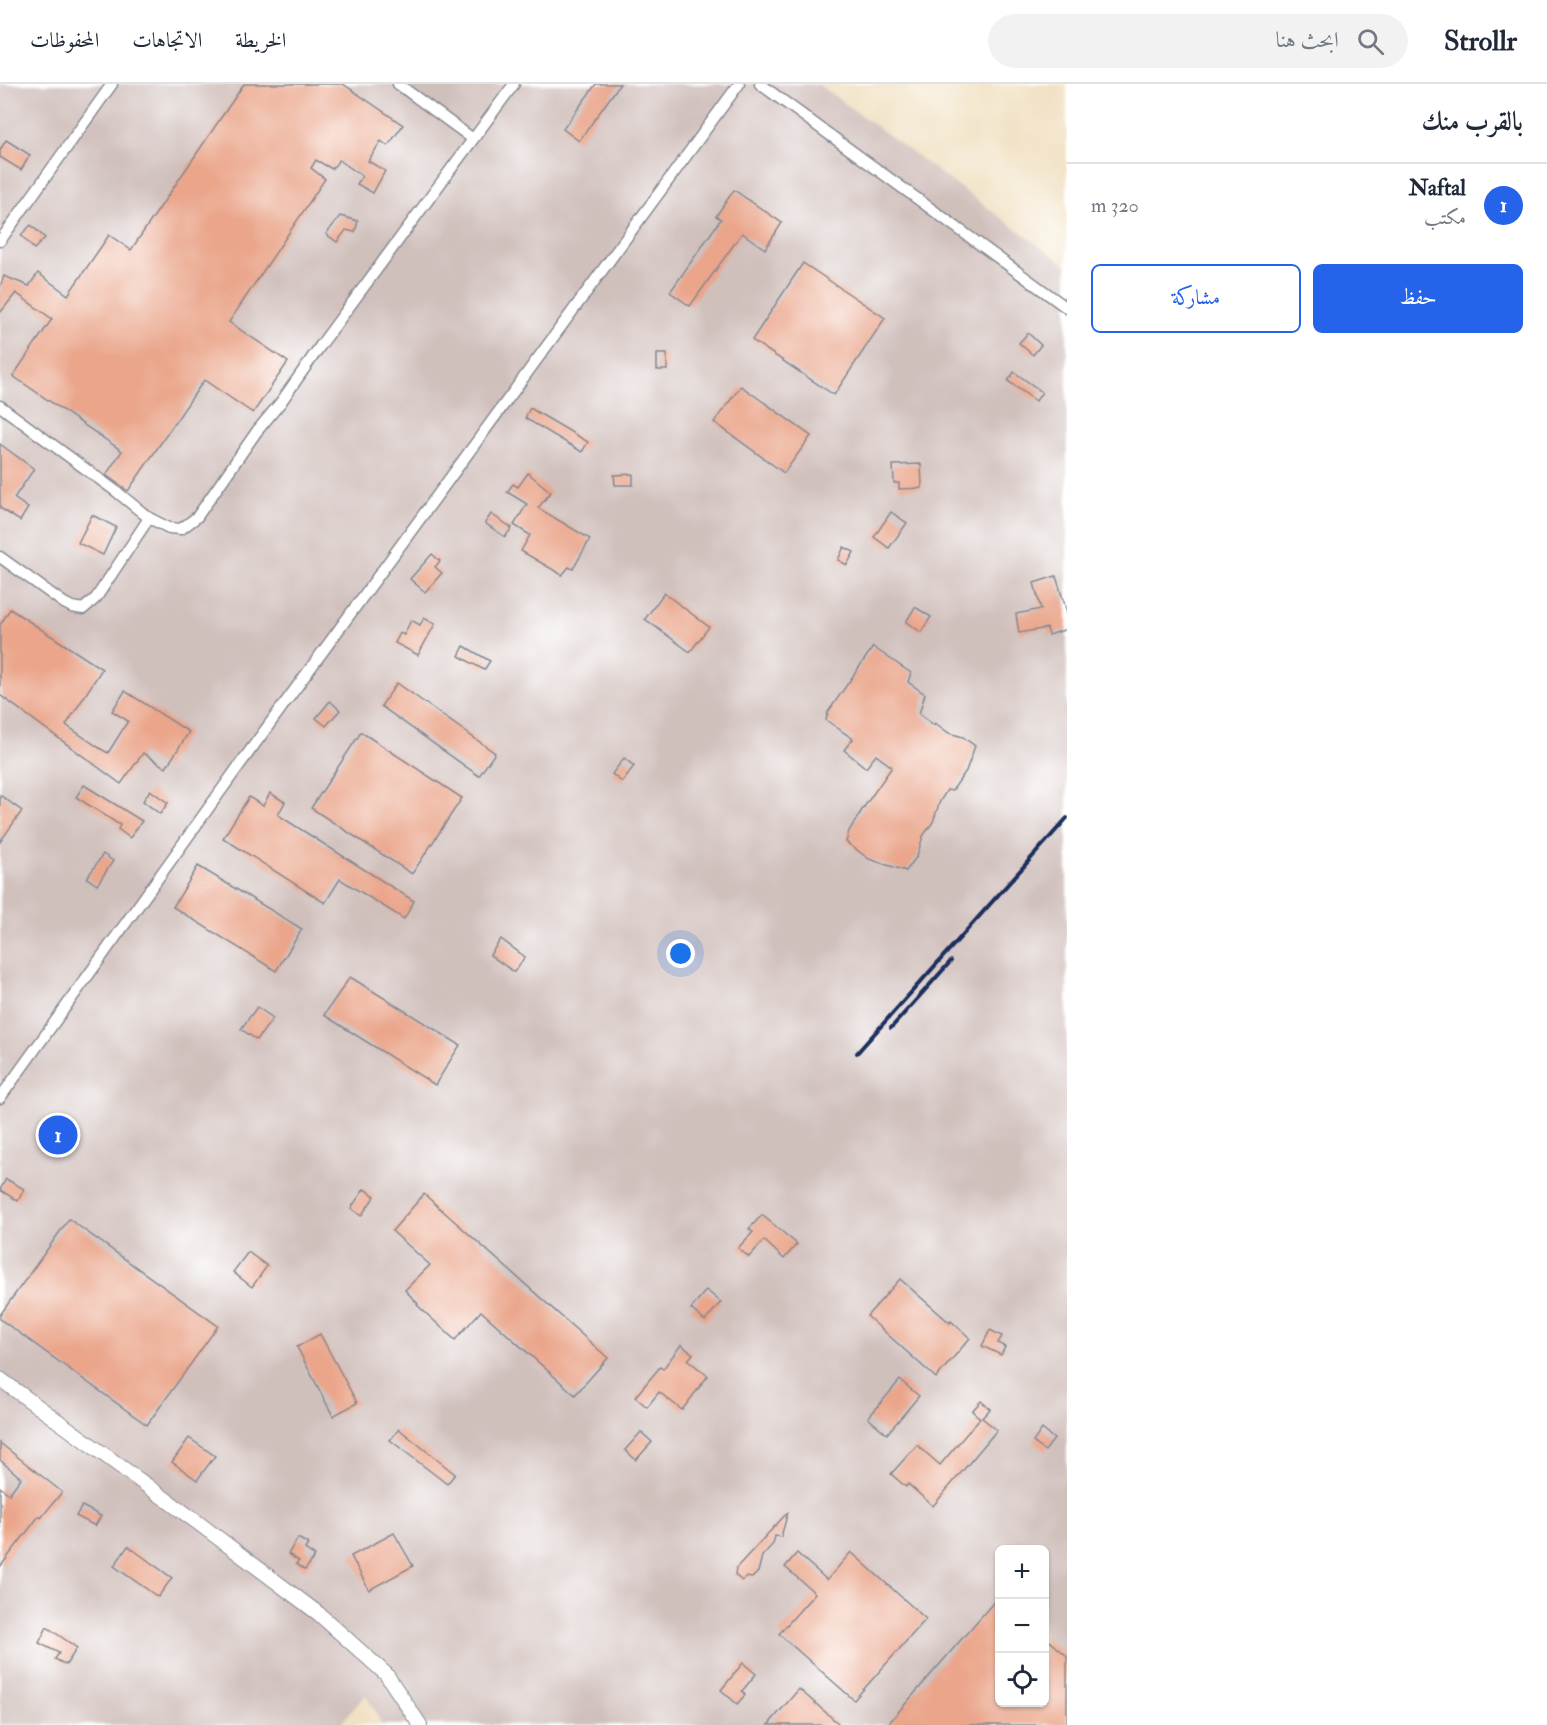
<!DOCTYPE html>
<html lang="ar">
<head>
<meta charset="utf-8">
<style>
  :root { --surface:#fff; --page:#f2f2f3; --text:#1f2937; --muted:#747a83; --line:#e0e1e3; --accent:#2563eb }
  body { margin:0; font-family:"IM FELL Double Pica",Amiri,serif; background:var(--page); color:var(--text); direction:rtl }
  .controls { position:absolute; right:18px; bottom:18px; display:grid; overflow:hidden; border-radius:9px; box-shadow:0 2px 4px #0004 }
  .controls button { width:54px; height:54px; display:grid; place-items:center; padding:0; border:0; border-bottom:2px solid var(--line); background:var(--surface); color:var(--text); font:30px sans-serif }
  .you { position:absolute; left:681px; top:870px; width:21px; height:21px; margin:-15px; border:4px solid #fff; border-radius:50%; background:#1a73e8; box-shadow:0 0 0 9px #1a73e833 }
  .badge { display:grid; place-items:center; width:39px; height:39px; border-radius:50%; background:var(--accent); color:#fff; font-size:20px; font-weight:700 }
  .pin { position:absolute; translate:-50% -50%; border:3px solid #fff; box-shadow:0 2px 6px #0006 }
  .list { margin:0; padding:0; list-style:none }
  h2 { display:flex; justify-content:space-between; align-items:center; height:78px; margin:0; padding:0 24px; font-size:26px }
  h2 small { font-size:20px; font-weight:400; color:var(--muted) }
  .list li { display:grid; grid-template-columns:39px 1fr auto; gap:18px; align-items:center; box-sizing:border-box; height:84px; padding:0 24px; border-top:2px solid var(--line) }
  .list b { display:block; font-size:22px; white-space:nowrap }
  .list p { margin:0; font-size:20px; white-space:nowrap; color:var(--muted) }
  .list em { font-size:20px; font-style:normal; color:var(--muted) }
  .actions { display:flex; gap:12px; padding:18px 24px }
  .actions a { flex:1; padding:14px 0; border:2px solid var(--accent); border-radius:9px; text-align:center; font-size:21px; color:var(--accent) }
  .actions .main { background:var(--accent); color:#fff }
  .icon { flex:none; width:33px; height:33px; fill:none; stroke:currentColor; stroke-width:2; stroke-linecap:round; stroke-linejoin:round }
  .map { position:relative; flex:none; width:1067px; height:1641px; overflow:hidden; direction:ltr }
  header { display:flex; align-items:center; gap:36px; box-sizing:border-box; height:84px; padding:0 30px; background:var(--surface); border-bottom:2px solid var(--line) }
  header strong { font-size:28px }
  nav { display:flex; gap:33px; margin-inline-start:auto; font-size:21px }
  .search { width:420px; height:54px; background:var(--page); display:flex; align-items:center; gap:15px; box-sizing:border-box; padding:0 21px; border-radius:33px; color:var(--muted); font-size:22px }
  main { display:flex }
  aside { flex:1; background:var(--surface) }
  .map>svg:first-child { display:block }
</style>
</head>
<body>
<header>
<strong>Strollr</strong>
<div class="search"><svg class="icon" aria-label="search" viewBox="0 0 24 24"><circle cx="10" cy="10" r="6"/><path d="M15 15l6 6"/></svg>ابحث هنا</div>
<nav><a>الخريطة</a><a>الاتجاهات</a><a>المحفوظات</a></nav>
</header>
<main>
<aside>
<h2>بالقرب منك<small></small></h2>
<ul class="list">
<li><span class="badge">1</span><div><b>Naftal</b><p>مكتب</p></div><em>320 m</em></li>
</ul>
<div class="actions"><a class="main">حفظ</a><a>مشاركة</a></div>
</aside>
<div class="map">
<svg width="1067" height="1641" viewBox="0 0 1067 1641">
  <rect width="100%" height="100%" fill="#fff"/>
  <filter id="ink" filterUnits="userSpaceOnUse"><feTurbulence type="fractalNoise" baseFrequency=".0167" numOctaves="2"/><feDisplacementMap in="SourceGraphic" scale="12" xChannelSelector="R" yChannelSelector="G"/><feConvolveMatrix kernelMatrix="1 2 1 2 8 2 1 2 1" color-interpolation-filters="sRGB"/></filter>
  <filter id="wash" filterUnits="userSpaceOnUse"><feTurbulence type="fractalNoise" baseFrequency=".008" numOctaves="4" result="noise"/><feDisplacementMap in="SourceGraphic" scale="24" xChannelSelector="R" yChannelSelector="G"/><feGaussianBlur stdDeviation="1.35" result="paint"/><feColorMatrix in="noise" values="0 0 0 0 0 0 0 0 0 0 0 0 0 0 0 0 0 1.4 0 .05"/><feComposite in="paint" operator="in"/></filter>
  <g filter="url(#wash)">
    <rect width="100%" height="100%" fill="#f1e1c3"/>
    <path fill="#d0c0bc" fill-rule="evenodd" d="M 0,0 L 818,0 L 1067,182 L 1067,1641 L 382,1641 L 366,1611 L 339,1641 L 0,1641 ZM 999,1466 L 1044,1466 L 1044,1618 L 999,1618 Z"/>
    <g id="blocks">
      <g fill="#eaa58a">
        <path d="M 244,0 L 343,0 L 403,41 L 388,62 L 381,57 L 368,77 L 385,87 L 373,109 L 357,100 L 362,92 L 339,76 L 332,85 L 316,76 L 311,84 L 325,95 L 229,238 L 288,278 L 253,329 L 204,296 L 128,407 L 106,391 L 122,367 L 13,292 L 52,235 L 16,209 L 0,229 L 0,203 L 4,192 L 29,202 L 38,189 L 68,211 L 109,151 L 131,166 Z"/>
        <path d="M 596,0 L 620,0 L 579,57 L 563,45 Z"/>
        <path d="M 6,56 L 30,71 L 21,86 L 0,73 L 0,66 Z"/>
        <path d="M 734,106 L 782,139 L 765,165 L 742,149 L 690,222 L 670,208 L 721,135 L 716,132 Z"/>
        <path d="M 340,132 L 358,137 L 355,148 L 346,146 L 337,158 L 326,150 Z"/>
        <path d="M 31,141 L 45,154 L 34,165 L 21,151 Z"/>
        <path d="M 803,179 L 885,234 L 834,311 L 752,256 Z"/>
        <path d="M 1028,249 L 1041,261 L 1033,271 L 1019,259 Z"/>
        <rect x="657" y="270" width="10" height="16"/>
        <path d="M 1014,288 L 1042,308 L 1036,317 L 1008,297 Z"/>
        <path d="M 741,302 L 811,352 L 784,389 L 714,338 Z"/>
        <path d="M 530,324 L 588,358 L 582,368 L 525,334 Z"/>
        <path d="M 0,360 L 34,385 L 14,414 L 28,424 L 20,437 L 0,424 Z"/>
        <path d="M 921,380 L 922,404 L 899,405 L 899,399 L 894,399 L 893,381 Z"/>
        <path d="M 528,389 L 551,408 L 538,424 L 590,455 L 573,485 L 569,483 L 562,491 L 521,467 L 530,451 L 514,441 L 527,420 L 507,408 L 513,400 L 518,403 Z"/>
        <path d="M 633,390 L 633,401 L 615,401 L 614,391 Z"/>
        <path d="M 891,428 L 907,439 L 889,464 L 874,453 Z"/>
        <path d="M 491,430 L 512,444 L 505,453 L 485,439 Z"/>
        <path d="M 92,431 L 116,443 L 103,471 L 78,459 Z"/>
        <path d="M 844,463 L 854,468 L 847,481 L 838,476 Z"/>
        <path d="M 432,470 L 440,477 L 435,483 L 442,489 L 425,508 L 410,495 Z"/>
        <path d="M 1056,492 L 1067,528 L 1067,545 L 1049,551 L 1047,544 L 1019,549 L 1016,530 L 1041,525 L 1034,499 Z"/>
        <path d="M 664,509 L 709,543 L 690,568 L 645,535 Z"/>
        <path d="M 915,523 L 931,533 L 921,548 L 906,538 Z"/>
        <path d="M 10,525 L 102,585 L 66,641 L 101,665 L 108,669 L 128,637 L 112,627 L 125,607 L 189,648 L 166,684 L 143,669 L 121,700 L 0,611 L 0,541 Z"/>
        <path d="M 424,534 L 435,540 L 418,571 L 395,559 L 400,549 L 404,551 L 411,536 L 420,541 Z"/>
        <path d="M 464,562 L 490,577 L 484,586 L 459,572 Z"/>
        <path d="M 873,563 L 911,589 L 908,598 L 925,610 L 919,630 L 934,641 L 935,639 L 949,649 L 963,653 L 975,662 L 966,687 L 952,707 L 947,706 L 940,717 L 933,738 L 923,752 L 917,772 L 906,787 L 869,775 L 846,758 L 849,747 L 862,726 L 892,683 L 876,671 L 866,684 L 844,666 L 853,655 L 826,636 L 828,628 Z"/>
        <path d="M 397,599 L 495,669 L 479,692 L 381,622 Z"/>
        <path d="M 330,617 L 340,626 L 326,642 L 316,634 Z"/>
        <path d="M 361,648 L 462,714 L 412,790 L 311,724 Z"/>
        <path d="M 624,674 L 634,682 L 622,698 L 612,690 Z"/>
        <path d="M 84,701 L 142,737 L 130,754 L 118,745 L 120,741 L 76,713 Z"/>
        <path d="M 150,706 L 168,719 L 160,730 L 143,717 Z"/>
        <path d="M 270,709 L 285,718 L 278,731 L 414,817 L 404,835 L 340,795 L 325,819 L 223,754 L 249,713 L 263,722 Z"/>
        <path d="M 0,711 L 22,727 L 0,758 Z"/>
        <path d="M 103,770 L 113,777 L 97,801 L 87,794 Z"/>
        <path d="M 198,782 L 302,845 L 276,887 L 173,823 Z"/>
        <path d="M 501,855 L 525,873 L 514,888 L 490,871 Z"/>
        <path d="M 350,893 L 460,961 L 435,1001 L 324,931 Z"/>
        <path d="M 257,923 L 273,934 L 257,956 L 241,945 Z"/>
        <path d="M 6,1095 L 24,1105 L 18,1117 L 0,1106 Z"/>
        <path d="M 364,1105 L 375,1112 L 361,1132 L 351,1124 Z"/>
        <path d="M 424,1110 L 608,1274 L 575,1311 L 481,1227 L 455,1256 L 417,1221 L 418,1220 L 405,1206 L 430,1181 L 392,1147 Z"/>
        <path d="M 762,1131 L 797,1160 L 784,1175 L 764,1156 L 749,1173 L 738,1164 L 753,1148 L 749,1145 Z"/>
        <path d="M 69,1135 L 218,1242 L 147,1341 L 0,1235 L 0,1231 Z"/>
        <path d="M 248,1168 L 267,1182 L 252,1203 L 233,1188 Z"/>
        <path d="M 900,1195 L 950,1239 L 951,1237 L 970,1254 L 936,1294 L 867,1232 Z"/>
        <path d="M 706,1206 L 721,1218 L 705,1237 L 691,1225 Z"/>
        <path d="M 990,1246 L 1002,1252 L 998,1259 L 1005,1263 L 1001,1271 L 982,1262 Z"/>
        <path d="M 320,1250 L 357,1319 L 333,1332 L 297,1263 Z"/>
        <path d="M 681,1261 L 693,1270 L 688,1276 L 708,1292 L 682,1326 L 659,1308 L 647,1323 L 635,1313 L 660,1283 L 663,1285 Z"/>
        <path d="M 900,1296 L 919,1312 L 887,1350 L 868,1334 Z"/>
        <path d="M 981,1317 L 990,1325 L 982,1334 L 997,1346 L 933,1422 L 908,1400 L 906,1403 L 891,1390 L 917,1361 L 940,1381 L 980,1334 L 972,1327 Z"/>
        <path d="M 399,1345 L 455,1390 L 447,1400 L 390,1356 Z"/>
        <path d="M 1042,1345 L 1054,1355 L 1045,1367 L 1033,1358 Z"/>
        <path d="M 641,1348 L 652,1358 L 636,1376 L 625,1366 Z"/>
        <path d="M 189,1354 L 215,1372 L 197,1396 L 172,1378 Z"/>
        <path d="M 0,1359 L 62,1408 L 41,1434 L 39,1432 L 0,1483 L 0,1403 L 9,1410 L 21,1394 L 0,1376 Z"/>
        <path d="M 82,1422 L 101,1432 L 95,1442 L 76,1432 Z"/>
        <path d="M 788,1428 L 781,1453 L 775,1452 L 773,1460 L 762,1472 L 758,1488 L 752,1494 L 746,1493 L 742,1497 L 735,1491 L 736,1484 Z"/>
        <path d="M 394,1449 L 413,1482 L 369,1506 L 351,1472 Z"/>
        <path d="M 298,1454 L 308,1460 L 305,1465 L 315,1472 L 305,1486 L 296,1480 L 299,1477 L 288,1470 Z"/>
        <path d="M 128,1462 L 172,1494 L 158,1513 L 114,1482 Z"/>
        <path d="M 851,1468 L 926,1535 L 854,1616 L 779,1550 L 815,1509 L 785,1483 L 797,1469 L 827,1496 Z"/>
        <path d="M 999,1512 L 999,1618 L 1044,1618 L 1044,1552 L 1067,1572 L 1067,1641 L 887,1641 Z"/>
        <path d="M 47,1543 L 77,1564 L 66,1581 L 55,1575 L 59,1569 L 39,1559 Z"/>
        <path d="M 743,1579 L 756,1590 L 742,1607 L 745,1611 L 737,1620 L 721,1606 Z"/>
        <path d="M 799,1605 L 840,1641 L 768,1641 Z"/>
      </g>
    </g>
  </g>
  <g filter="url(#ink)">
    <use href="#blocks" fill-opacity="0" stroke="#868890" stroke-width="1.5"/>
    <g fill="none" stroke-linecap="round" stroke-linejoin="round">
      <defs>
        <g id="minor">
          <path d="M 398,0 L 473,55"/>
          <path d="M 760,0 L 1067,224"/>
          <path d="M 0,157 L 112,0"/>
          <path d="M 0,322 L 117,408 L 149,434 L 169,444 L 181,445 L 197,433 L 257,347 L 281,318 L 323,258 L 514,0"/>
          <path d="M 0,473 L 64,519 L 72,523 L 83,525 L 96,514 L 149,434"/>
          <path d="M 0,1014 L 238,683 L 739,0"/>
        </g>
        <path id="tertiary" d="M 0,1295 L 197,1438 L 319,1530 L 386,1590 L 420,1641"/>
      </defs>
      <use href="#minor" stroke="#868890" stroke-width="13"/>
      <use href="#tertiary" stroke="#868890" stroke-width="16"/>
      <use href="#minor" stroke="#fff" stroke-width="10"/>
      <use href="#tertiary" stroke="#fff" stroke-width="14"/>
      <g stroke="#1b2f5e" stroke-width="4">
        <path d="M 891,944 L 951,877"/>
        <path d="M 857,969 L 1067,734"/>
      </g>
    </g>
  </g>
</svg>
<div class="controls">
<button>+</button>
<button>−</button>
<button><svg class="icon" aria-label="locate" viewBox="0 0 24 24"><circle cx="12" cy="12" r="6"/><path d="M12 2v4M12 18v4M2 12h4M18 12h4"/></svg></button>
</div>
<div class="you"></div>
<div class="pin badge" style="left:58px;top:1051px">1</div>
</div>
</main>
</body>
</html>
